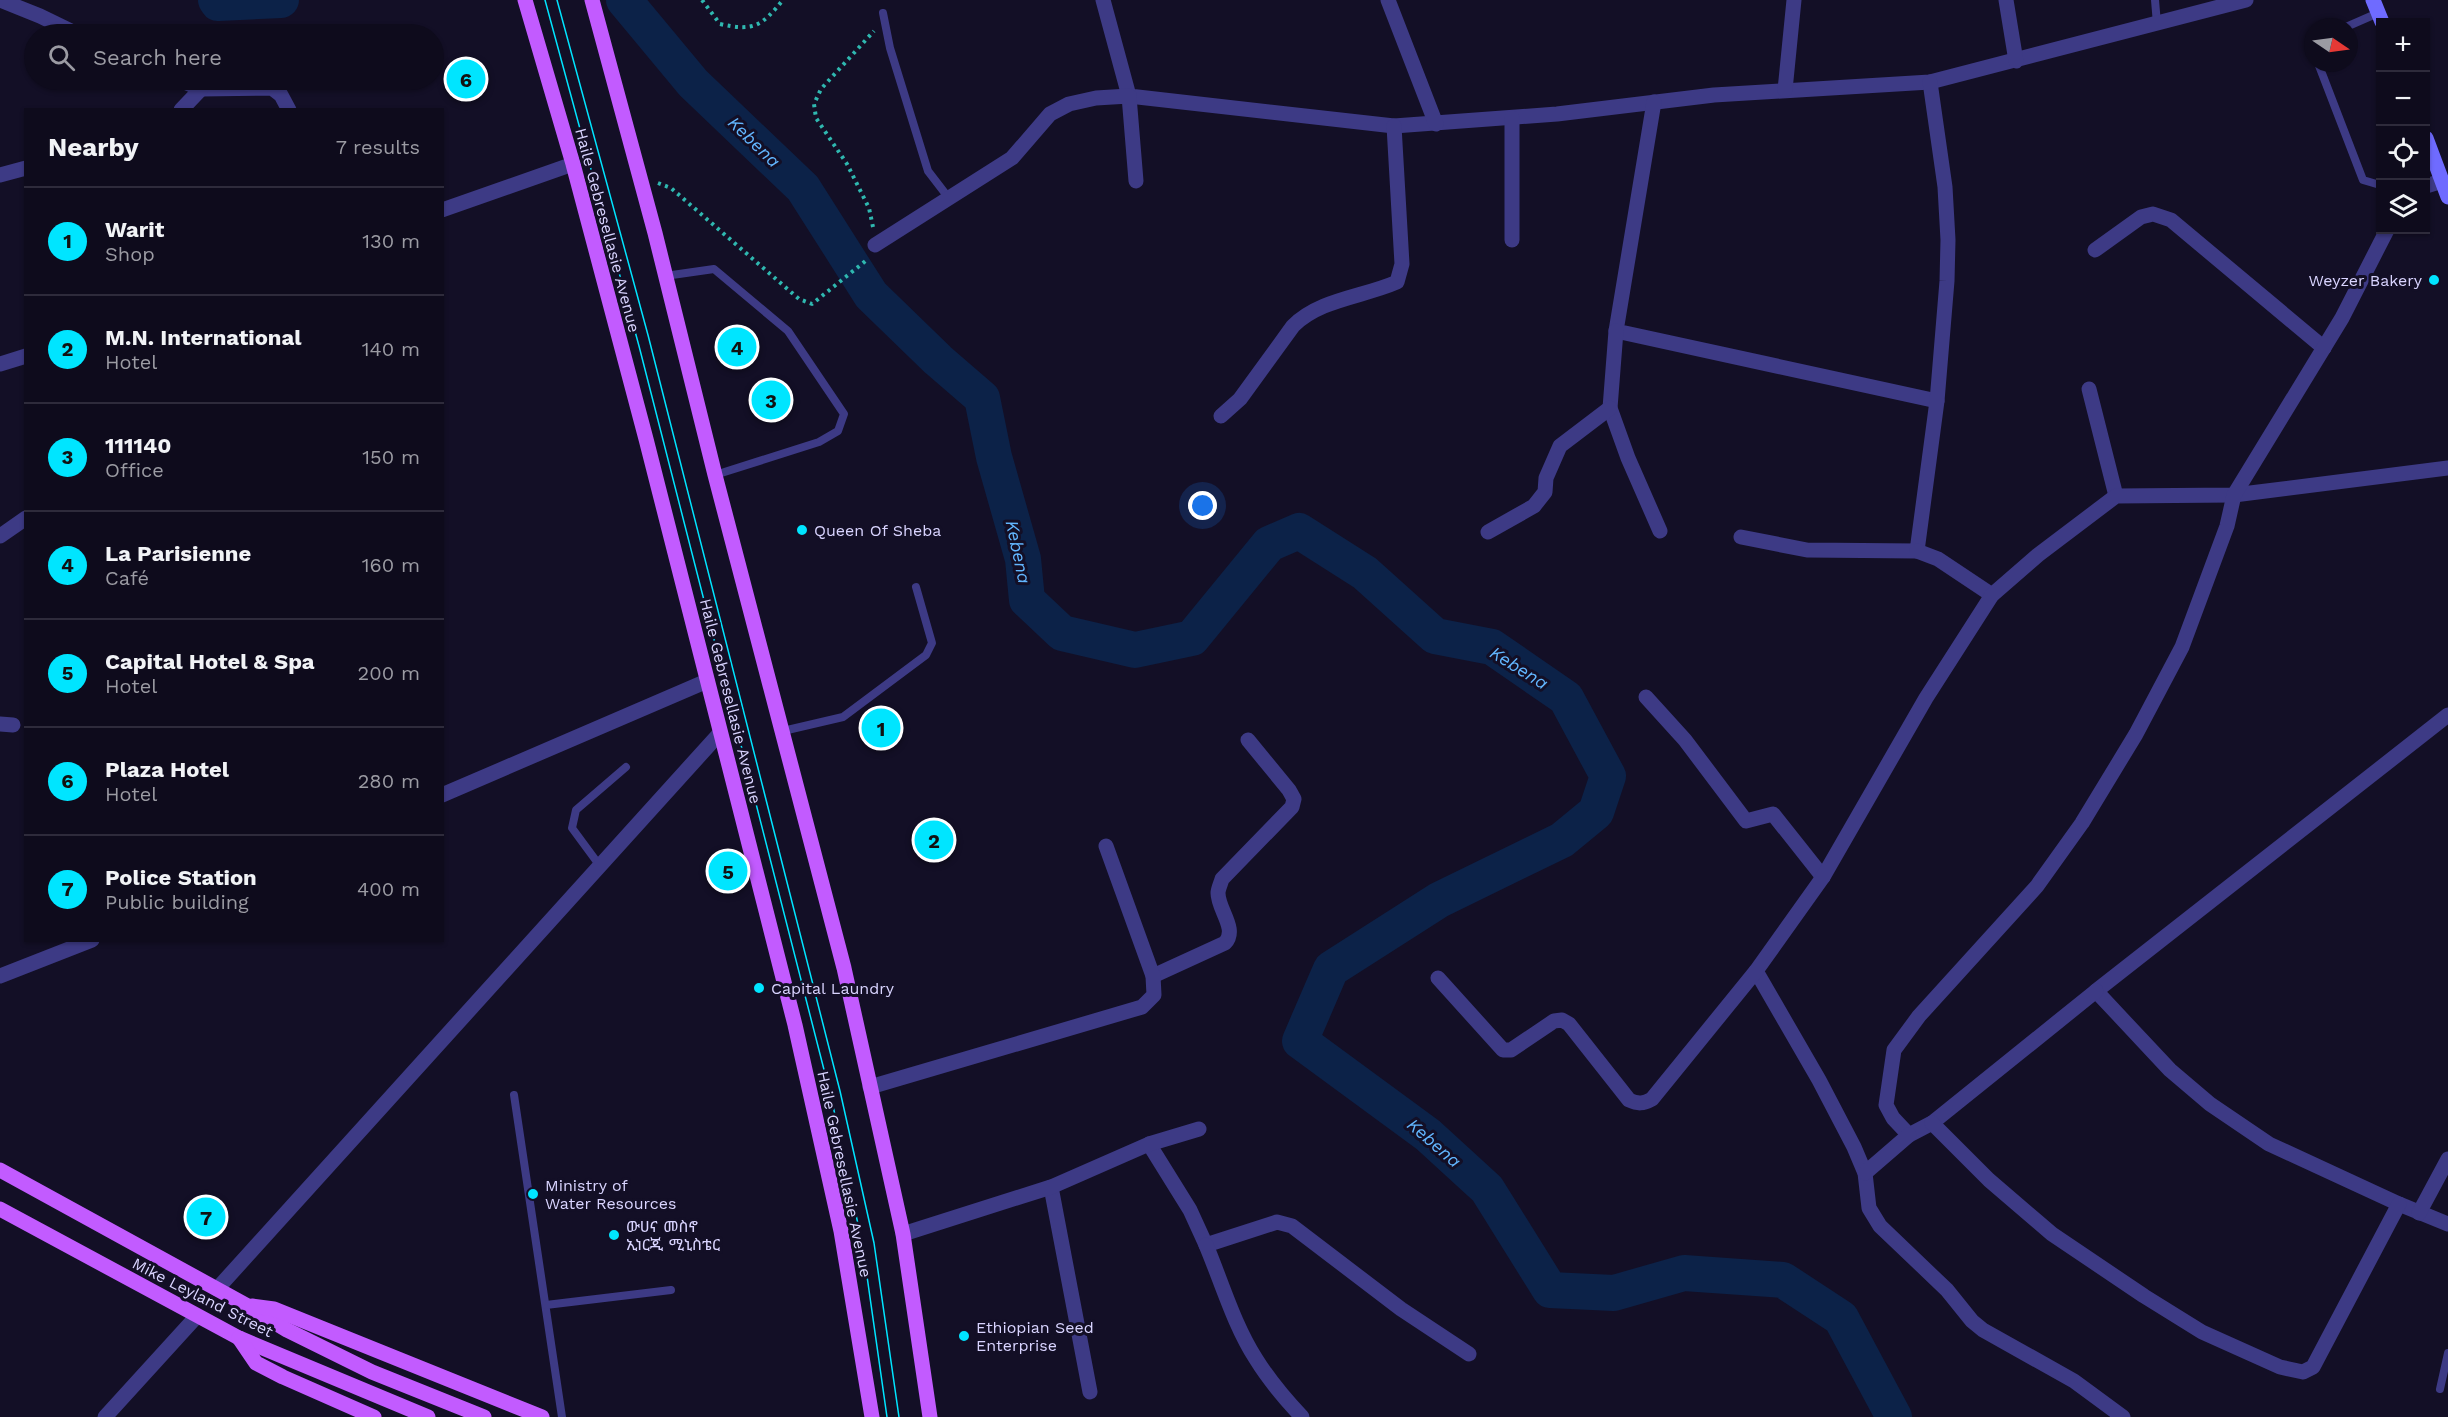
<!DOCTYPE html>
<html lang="en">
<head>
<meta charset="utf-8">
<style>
  :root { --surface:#0e0b1c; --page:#1c1929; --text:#f1f3f6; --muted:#9b9ba3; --line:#2e2b3b; --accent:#00e5ff }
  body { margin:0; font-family:"Work Sans","Noto Sans Ethiopic",sans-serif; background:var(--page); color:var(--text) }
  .controls { position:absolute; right:18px; top:18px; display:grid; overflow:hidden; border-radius:0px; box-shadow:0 2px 4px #0004 }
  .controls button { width:54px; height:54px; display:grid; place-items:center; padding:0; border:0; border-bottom:2px solid var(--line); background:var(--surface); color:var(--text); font:30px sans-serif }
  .compass { position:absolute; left:2304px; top:18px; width:54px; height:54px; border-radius:50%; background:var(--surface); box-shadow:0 2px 4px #0004; rotate:103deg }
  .you { position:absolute; left:1203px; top:506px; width:21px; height:21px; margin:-15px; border:4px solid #fff; border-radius:50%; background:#1a73e8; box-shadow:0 0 0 9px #1a73e833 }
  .badge { display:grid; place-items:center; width:39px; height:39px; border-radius:50%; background:var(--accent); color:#111; font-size:20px; font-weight:700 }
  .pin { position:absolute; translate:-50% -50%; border:3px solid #fff; box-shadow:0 2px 6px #0006 }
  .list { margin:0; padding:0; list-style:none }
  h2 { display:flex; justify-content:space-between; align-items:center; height:78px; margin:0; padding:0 24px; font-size:26px }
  h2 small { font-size:20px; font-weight:400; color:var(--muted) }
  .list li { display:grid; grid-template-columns:39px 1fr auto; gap:18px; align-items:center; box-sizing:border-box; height:108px; padding:0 24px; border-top:2px solid var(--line) }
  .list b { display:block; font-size:22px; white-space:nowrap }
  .list p { margin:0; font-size:20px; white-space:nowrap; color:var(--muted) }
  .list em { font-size:20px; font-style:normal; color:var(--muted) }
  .icon { flex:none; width:33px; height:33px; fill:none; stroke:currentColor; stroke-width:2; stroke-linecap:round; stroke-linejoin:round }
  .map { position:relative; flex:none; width:2448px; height:1417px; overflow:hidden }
  .search { position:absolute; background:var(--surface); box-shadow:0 2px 4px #0004; left:24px; top:24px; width:420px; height:66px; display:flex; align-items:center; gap:15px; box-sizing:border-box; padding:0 21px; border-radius:33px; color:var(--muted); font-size:22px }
  .panel { position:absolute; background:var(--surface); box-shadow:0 2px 4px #0004; left:24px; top:108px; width:420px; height:834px; border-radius:0px }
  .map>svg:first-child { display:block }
</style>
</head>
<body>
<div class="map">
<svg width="2448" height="1417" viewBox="0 0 2448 1417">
  <rect width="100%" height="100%" fill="#130f26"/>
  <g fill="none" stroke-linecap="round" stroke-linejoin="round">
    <g stroke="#0c2248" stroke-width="36">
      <path d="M 216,0 L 218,3 L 281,0"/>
      <path d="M 624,0 L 693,83 L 803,188 L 871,295 L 938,360 L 982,398 L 994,457 L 1023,559 L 1027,600 L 1062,633 L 1135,650 L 1192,638 L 1269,544 L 1299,531 L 1365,573 L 1435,636 L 1492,647 L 1566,698 L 1608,776 L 1596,812 L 1562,840 L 1439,900 L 1331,969 L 1300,1041 L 1428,1135 L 1487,1189 L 1550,1290 L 1614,1293 L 1684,1273 L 1783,1280 L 1841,1318 L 1894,1417"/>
    </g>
    <g stroke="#2fb8b0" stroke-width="4" stroke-dasharray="3 4.5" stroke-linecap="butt">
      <path d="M 702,0 L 720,24 C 755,32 762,25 783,0"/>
      <path d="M 658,183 L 671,188 L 799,299 L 812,304 L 868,259"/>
      <path d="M 873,227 L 869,208 L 847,164 L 816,118 L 814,104 L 821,89 L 874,31"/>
    </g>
    <g stroke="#3d3a85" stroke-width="8">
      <path d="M 2155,0 L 2157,24"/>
      <path d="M 883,13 L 890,48 L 928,171 L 948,197"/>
      <path d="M 2346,27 L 2378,13"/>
      <path d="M 2313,42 L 2310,43 L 2313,51"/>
      <path d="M 2318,63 L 2363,180 L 2380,185"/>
      <path d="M 665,276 L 714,269 L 788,331 L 844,414 L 838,431 L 819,442 L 715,475"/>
      <path d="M 783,731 L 843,717 L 926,655 L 932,643 L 916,587"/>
      <path d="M 600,866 L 572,828 L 576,810 L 626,767"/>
      <path d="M 514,1095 L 562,1417"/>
      <path d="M 546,1305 L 671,1290"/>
      <path d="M 2440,1389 L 2448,1353"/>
    </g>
    <g stroke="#3d3a85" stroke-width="15">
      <path d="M 0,0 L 40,16 L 77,34"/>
      <path d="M 1103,0 L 1129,96 L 1394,126 L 1557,114 L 1714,95 L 1930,82 L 2246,0"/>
      <path d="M 1388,0 L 1436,124"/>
      <path d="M 2006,0 L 2016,61"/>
      <path d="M 180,80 L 201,89 L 272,88 L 281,95 L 289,110"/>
      <path d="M 1785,90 L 1794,0"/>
      <path d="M 1654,102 L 1616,331 L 1937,401"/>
      <path d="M 181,110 L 201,89"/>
      <path d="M 1512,118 L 1512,240"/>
      <path d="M 0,175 L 26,168"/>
      <path d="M 2426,186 L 2442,181"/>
      <path d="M 442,210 L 573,164"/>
      <path d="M 875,245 L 1012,158 L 1050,114 L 1069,104 L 1096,98 L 1129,96 L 1136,181"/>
      <path d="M 2095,250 L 2141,217 L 2153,214 L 2171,220 L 2324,348"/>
      <path d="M 1616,331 L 1610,408 L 1628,458 L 1660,531"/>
      <path d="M 0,364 L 26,356"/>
      <path d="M 2089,389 L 2116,496"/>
      <path d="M 1221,416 L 1240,399 L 1293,326 C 1320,299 1363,297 1397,282 L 1402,264 L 1394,126"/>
      <path d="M 1488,532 L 1534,506 L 1545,492 L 1546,478 L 1560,446 L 1610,408"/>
      <path d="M 0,536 L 26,518"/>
      <path d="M 1741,537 L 1807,550 L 1917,551 L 1937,401 L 1947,281 L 1948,240 L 1945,187 L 1930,82"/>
      <path d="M 1917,551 L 1938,559 L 1992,595"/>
      <path d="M 1646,697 L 1685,740 L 1746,821 L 1773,814 L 1823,877"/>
      <path d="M 2448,715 L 2096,991 L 2170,1070 L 2210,1104 L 2269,1144 L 2399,1204 L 2448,1224"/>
      <path d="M 0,724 L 13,725"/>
      <path d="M 442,795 L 707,681"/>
      <path d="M 1756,971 L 1819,1080 L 1854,1147 L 1865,1173 L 1869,1208 L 1880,1226 L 1947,1290 L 1972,1321 L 1983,1330 L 2074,1381 L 2123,1417"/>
      <path d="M 0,976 L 92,940"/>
      <path d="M 1153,976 L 1225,943 C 1238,929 1218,910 1218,893 C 1218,889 1221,883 1222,879 L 1292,807 L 1294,799 L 1289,790 L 1248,740"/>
      <path d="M 1438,978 L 1503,1050 L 1511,1050 L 1554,1021 L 1562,1020 L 1569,1024 L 1629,1100 C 1638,1104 1643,1104 1652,1099 L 1756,971 L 1823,877 L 1926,698 L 1992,595 L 2038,555 L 2116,496 L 2234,495 L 2448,468"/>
      <path d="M 2096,991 L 1932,1123 L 1909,1135 L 1893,1118 L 1886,1105 L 1894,1050 L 1919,1016 L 2037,886 L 2082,823 L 2136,734 L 2182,647 L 2227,526 L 2234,495 L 2342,318 L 2387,230"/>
      <path d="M 870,1087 L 1142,1007 L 1154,995 L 1153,976 L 1106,846"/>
      <path d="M 1932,1123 L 1989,1180 L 2052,1234 L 2144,1296 L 2202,1332 L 2280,1367 L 2303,1372 L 2313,1367 L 2399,1204"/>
      <path d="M 1149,1144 L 1190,1210 L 1206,1245 L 1277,1222 L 1292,1226 L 1401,1309 L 1469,1354"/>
      <path d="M 1865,1173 L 1909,1135"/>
      <path d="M 1051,1187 L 1090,1392"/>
      <path d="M 2419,1213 L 2448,1159"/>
      <path d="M 903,1234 L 1051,1187 L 1149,1144 L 1199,1129"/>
      <path d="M 1206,1245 C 1222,1283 1234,1325 1256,1359 C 1269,1380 1285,1399 1302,1417"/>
      <path d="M 217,1289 L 720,733"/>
      <path d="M 105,1417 L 197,1316"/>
    </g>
    <g stroke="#6f6bff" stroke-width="15">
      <path d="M 2373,0 L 2382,22"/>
      <path d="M 2426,138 L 2448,197"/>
    </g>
    <g stroke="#c25bff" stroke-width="15">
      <path d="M 525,0 L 573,164 L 646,439 L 795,1025 L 841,1231 L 872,1417"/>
      <path d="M 592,0 L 655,233 L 715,475 L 844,968 L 903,1234 L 930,1417"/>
      <path d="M 0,1170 L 246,1305 L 287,1330 L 372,1372 L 484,1417"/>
      <path d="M 0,1209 L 239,1338 L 428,1417"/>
      <path d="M 252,1306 L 274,1309 L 542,1417"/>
      <path d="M 239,1338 L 256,1363 L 283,1377 L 374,1417"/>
    </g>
    <g stroke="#00e5ff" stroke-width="1.5">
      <path d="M 545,0 L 639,346 L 832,1101 L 863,1248 L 887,1417"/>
      <path d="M 557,0 L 648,335 L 840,1091 L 874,1243 L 899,1417"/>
    </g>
  </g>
  <g fill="#00e5ff" stroke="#130f26" stroke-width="2">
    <circle cx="2434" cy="280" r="6"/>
    <circle cx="802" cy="530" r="6"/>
    <circle cx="759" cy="988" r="6"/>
    <circle cx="533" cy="1194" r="6"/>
    <circle cx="614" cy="1235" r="6"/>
    <circle cx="964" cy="1336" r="6"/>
  </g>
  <g text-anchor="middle" stroke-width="6" stroke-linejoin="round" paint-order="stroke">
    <g font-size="16" fill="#d9d4ff" stroke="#130f26">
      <text transform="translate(608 230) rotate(75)" y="6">Haile Gebresellasie Avenue</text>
      <text transform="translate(731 701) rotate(76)" y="6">Haile Gebresellasie Avenue</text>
      <text transform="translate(845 1174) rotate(78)" y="6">Haile Gebresellasie Avenue</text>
      <text transform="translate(203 1297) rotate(27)" y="6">Mike Leyland Street</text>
    </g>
    <g font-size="16" fill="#d9d4ff" stroke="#130f26" text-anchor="start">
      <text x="2422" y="286" text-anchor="end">Weyzer Bakery</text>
      <text x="814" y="536">Queen Of Sheba</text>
      <text x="771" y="994">Capital Laundry</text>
      <text x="545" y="1191">Ministry of<tspan x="545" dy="18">Water Resources</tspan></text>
      <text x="626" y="1232">ውሀና መስኖ<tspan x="626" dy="18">ኢነርጂ ሚኒስቴር</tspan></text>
      <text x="976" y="1333">Ethiopian Seed<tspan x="976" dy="18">Enterprise</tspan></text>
    </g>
    <g font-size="18" font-style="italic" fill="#62b6ff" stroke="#130f26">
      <text transform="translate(754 142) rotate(44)" y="6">Kebena</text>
      <text transform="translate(1018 552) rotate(78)" y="6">Kebena</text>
      <text transform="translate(1519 668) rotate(32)" y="6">Kebena</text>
      <text transform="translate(1434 1143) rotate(41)" y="6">Kebena</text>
    </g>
  </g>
</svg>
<div class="controls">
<button>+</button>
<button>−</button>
<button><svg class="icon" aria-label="locate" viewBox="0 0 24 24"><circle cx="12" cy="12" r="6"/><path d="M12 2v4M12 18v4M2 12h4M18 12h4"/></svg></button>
<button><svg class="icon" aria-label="layers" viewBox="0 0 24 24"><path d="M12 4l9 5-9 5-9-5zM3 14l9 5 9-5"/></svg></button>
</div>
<svg class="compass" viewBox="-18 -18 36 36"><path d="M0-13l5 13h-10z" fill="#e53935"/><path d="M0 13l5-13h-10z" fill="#9b9ba3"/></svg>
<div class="you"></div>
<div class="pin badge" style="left:881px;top:728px">1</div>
<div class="pin badge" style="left:934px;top:840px">2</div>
<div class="pin badge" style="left:771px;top:400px">3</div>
<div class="pin badge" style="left:737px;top:347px">4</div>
<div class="pin badge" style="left:728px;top:871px">5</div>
<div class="pin badge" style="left:466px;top:79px">6</div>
<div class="pin badge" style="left:206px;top:1217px">7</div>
<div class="search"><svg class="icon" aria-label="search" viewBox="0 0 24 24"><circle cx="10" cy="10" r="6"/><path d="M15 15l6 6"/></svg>Search here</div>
<section class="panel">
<h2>Nearby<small>7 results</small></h2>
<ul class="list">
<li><span class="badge">1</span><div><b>Warit</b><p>Shop</p></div><em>130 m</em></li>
<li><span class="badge">2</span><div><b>M.N. International</b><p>Hotel</p></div><em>140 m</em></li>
<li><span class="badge">3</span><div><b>111140</b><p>Office</p></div><em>150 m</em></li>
<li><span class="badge">4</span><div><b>La Parisienne</b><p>Café</p></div><em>160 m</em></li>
<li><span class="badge">5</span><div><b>Capital Hotel &amp; Spa</b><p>Hotel</p></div><em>200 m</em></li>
<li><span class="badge">6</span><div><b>Plaza Hotel</b><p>Hotel</p></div><em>280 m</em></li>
<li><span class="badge">7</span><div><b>Police Station</b><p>Public building</p></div><em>400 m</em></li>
</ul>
</section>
</div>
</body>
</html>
